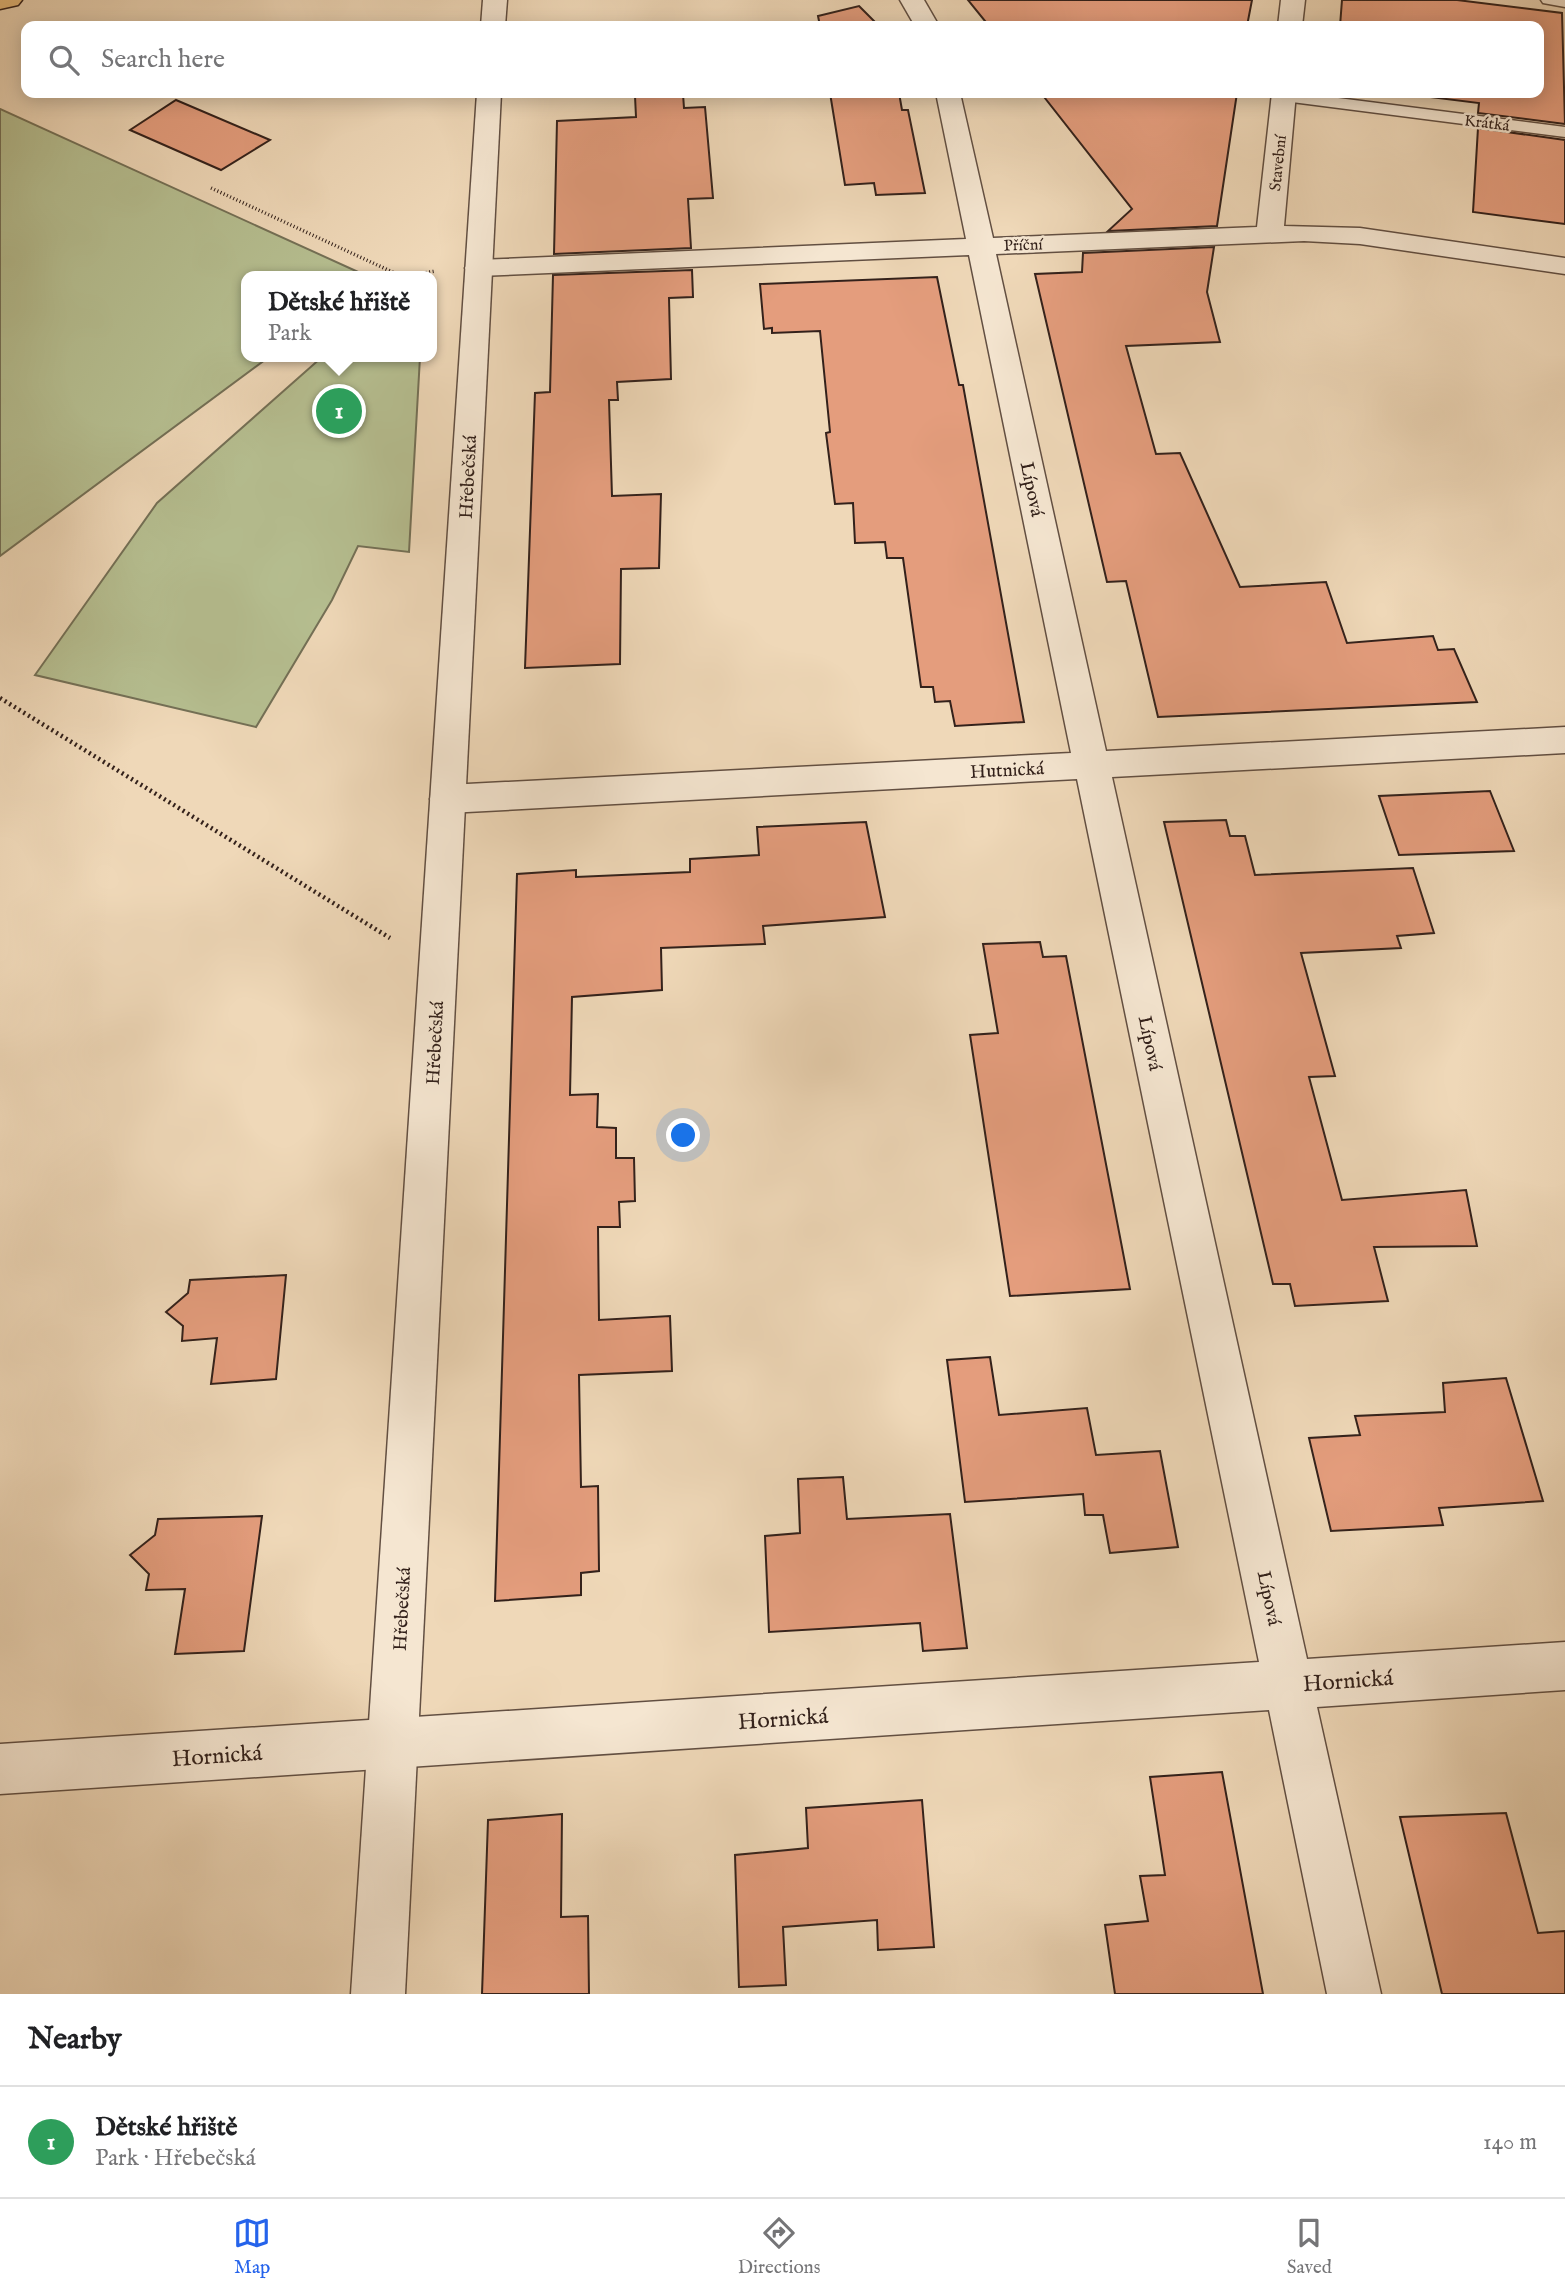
<!DOCTYPE html>
<html lang="en">
<head>
<meta charset="utf-8">
<style>
  :root { --surface:#fff; --page:#f6f6f6; --text:#202124; --muted:#757577; --line:#e0e0e0; --accent:#2563eb }
  body { margin:0; font-family:"IM FELL English",serif; background:var(--page); color:var(--text) }
  .you { position:absolute; left:684px; top:1136px; width:24px; height:24px; margin:-18px; border:5px solid #fff; border-radius:50%; background:#1a73e8; box-shadow:0 0 0 10px #1a73e833 }
  .badge { display:grid; place-items:center; width:46px; height:46px; border-radius:50%; background:var(--accent); color:#fff; font-size:23px; font-weight:700 }
  .pin { position:absolute; translate:-50% -50%; border:4px solid #fff; box-shadow:0 2px 7px #0006 }
  .popup { position:absolute; left:241px; top:271px; width:196px; height:91px; box-sizing:border-box; display:grid; place-content:center; border-radius:14px; background:var(--surface); filter:drop-shadow(0 2px 5px #0005); font-size:23px; white-space:nowrap; color:var(--muted) }
  .popup b { font-size:26px; color:var(--text) }
  .popup::after { content:''; position:absolute; left:50%; top:100%; margin-left:-14px; border:14px solid transparent; border-top-color:var(--surface) }
  .list { margin:0; padding:0; list-style:none }
  h2 { display:flex; justify-content:space-between; align-items:center; height:91px; margin:0; padding:0 28px; font-size:30px }
  h2 small { font-size:23px; font-weight:400; color:var(--muted) }
  .list li { display:grid; grid-template-columns:46px 1fr auto; gap:21px; align-items:center; box-sizing:border-box; height:112px; padding:0 28px; border-top:2px solid var(--line) }
  .list b { display:block; font-size:26px; white-space:nowrap }
  .list p { margin:0; font-size:23px; white-space:nowrap; color:var(--muted) }
  .list em { font-size:23px; font-style:normal; color:var(--muted) }
  .icon { flex:none; width:38px; height:38px; fill:none; stroke:currentColor; stroke-width:2; stroke-linecap:round; stroke-linejoin:round }
  .map { position:relative; flex:none; width:1565px; height:1994px; overflow:hidden }
  .search { position:absolute; background:var(--surface); box-shadow:0 4px 18px #0003; left:21px; right:21px; top:21px; height:77px; display:flex; align-items:center; gap:18px; box-sizing:border-box; padding:0 24px; border-radius:14px; color:var(--muted); font-size:26px }
  .sheet { height:203px; background:var(--surface) }
  nav { display:flex; justify-content:space-around; align-items:center; box-sizing:border-box; height:98px; border-top:2px solid var(--line); background:var(--surface); font-size:19px; color:var(--muted) }
  nav a { display:grid; justify-items:center; gap:4px }
  nav .on { color:var(--accent) }
  .map>svg:first-child { display:block }
</style>
</head>
<body>
<div class="map">
<svg width="1565" height="1994" viewBox="0 0 1565 1994">
  <rect width="100%" height="100%" fill="#efd8b8"/>
  <filter id="stains"><feTurbulence type="fractalNoise" baseFrequency=".00286" numOctaves="4"/><feColorMatrix values="0 0 0 0 .2 0 0 0 0 .09 0 0 0 0 .02 0 0 0 .5 -.17"/></filter>
  <radialGradient id="worn" r=".72"><stop offset=".6" stop-color="#630" stop-opacity="0"/><stop offset="1" stop-color="#630" stop-opacity=".3"/></radialGradient>
  <g fill="#b6bf91" stroke="#747056" stroke-width="2">
    <path d="M 0,109 L 367,276 L 246,276 L 246,357 L 269,357 L 0,556 Z"/>
    <path d="M 322,357 L 420,357 L 409,552 L 358,546 L 332,600 L 256,727 L 35,675 L 157,503 Z"/>
  </g>
  <g fill="#e49d7d" stroke="#33211b" stroke-width="2">
    <path d="M 968,0 L 1252,0 L 1247,26 L 989,26 Z"/>
    <path d="M 1342,0 L 1457,0 L 1562,13 L 1565,124 L 1478,113 L 1479,103 L 1398,93 L 1539,93 L 1539,26 L 1340,26 Z"/>
    <path d="M 859,6 L 879,26 L 820,26 L 818,16 Z"/>
    <path d="M 830,93 L 899,93 L 902,110 L 908,110 L 925,193 L 876,195 L 874,183 L 845,185 Z"/>
    <path d="M 1041,93 L 1237,93 L 1217,226 L 1108,231 L 1132,209 Z"/>
    <path d="M 683,94 L 684,108 L 705,107 L 713,198 L 688,199 L 691,248 L 554,254 L 557,121 L 636,117 L 635,96 Z"/>
    <path d="M 176,100 L 270,140 L 221,170 L 130,130 Z"/>
    <path d="M 1478,128 L 1565,140 L 1565,224 L 1473,212 Z"/>
    <path d="M 1214,247 L 1207,292 L 1220,342 L 1126,346 L 1156,454 L 1180,453 L 1240,587 L 1326,582 L 1347,643 L 1433,636 L 1438,650 L 1454,649 L 1477,702 L 1158,717 L 1126,581 L 1107,582 L 1035,274 L 1082,272 L 1083,253 Z"/>
    <path d="M 692,270 L 693,297 L 669,298 L 671,379 L 617,382 L 618,400 L 609,400 L 612,496 L 661,494 L 659,568 L 621,569 L 620,664 L 525,668 L 535,393 L 550,392 L 553,275 Z"/>
    <path d="M 937,277 L 959,385 L 963,385 L 1024,722 L 955,726 L 950,701 L 935,702 L 933,687 L 921,687 L 903,558 L 887,558 L 885,542 L 855,543 L 853,503 L 835,504 L 826,433 L 830,432 L 820,331 L 772,333 L 772,328 L 764,329 L 760,284 Z"/>
    <path d="M 1490,791 L 1514,851 L 1399,855 L 1379,796 Z"/>
    <path d="M 1226,820 L 1230,836 L 1245,836 L 1255,875 L 1413,868 L 1434,933 L 1397,936 L 1401,948 L 1301,953 L 1335,1076 L 1309,1077 L 1342,1200 L 1466,1190 L 1477,1246 L 1374,1247 L 1388,1301 L 1295,1306 L 1290,1284 L 1273,1284 L 1164,822 Z"/>
    <path d="M 866,822 L 885,917 L 763,926 L 765,944 L 661,948 L 662,990 L 572,997 L 570,1095 L 598,1094 L 597,1127 L 616,1128 L 616,1158 L 634,1158 L 635,1201 L 619,1202 L 620,1227 L 598,1227 L 599,1320 L 670,1316 L 672,1371 L 579,1375 L 581,1487 L 598,1486 L 599,1571 L 581,1573 L 581,1595 L 495,1601 L 517,874 L 576,870 L 576,877 L 690,872 L 690,859 L 759,855 L 757,827 Z"/>
    <path d="M 1040,942 L 1043,957 L 1066,956 L 1130,1289 L 1010,1296 L 970,1035 L 998,1033 L 983,944 Z"/>
    <path d="M 286,1275 L 276,1379 L 211,1384 L 217,1338 L 182,1341 L 183,1326 L 166,1312 L 188,1293 L 190,1280 Z"/>
    <path d="M 990,1357 L 999,1415 L 1087,1408 L 1096,1455 L 1160,1451 L 1178,1547 L 1110,1553 L 1103,1515 L 1085,1515 L 1083,1494 L 965,1502 L 947,1360 Z"/>
    <path d="M 1506,1378 L 1543,1501 L 1439,1508 L 1443,1525 L 1331,1531 L 1309,1438 L 1360,1435 L 1355,1416 L 1445,1412 L 1443,1383 Z"/>
    <path d="M 843,1477 L 847,1519 L 950,1514 L 967,1648 L 923,1651 L 920,1623 L 769,1632 L 765,1536 L 800,1533 L 798,1479 Z"/>
    <path d="M 262,1516 L 244,1651 L 175,1654 L 185,1589 L 146,1590 L 149,1574 L 130,1555 L 155,1535 L 158,1519 Z"/>
    <path d="M 1222,1772 L 1263,1994 L 1115,1994 L 1105,1925 L 1148,1921 L 1140,1876 L 1165,1875 L 1150,1777 Z"/>
    <path d="M 922,1800 L 934,1947 L 878,1950 L 877,1920 L 783,1927 L 786,1985 L 739,1987 L 735,1855 L 808,1848 L 806,1808 Z"/>
    <path d="M 1506,1813 L 1538,1933 L 1565,1931 L 1565,1994 L 1442,1994 L 1400,1817 Z"/>
    <path d="M 562,1814 L 561,1917 L 588,1916 L 589,1994 L 482,1994 L 488,1820 Z"/>
  </g>
  <g fill="none" stroke-linecap="round" stroke-linejoin="round">
    <defs>
      <g id="service">
        <path d="M 1541,0 L 1565,0 L 1565,7 L 1543,3 Z"/>
        <path d="M 1278,93 L 1299,93 L 1565,127 L 1565,137 L 1284,101 L 1278,100 Z"/>
      </g>
      <g id="minor">
        <path d="M 900,0 L 924,0 L 939,26 L 915,26 Z"/>
        <path d="M 1281,0 L 1305,0 L 1302,26 L 1278,26 Z"/>
        <path d="M 936,93 L 960,93 L 993,238 L 1257,227 L 1272,93 L 1296,93 L 1284,226 L 1360,228 L 1565,258 L 1565,274 L 1360,244 L 1304,241 L 996,254 L 1106,751 L 1565,727 L 1565,753 L 1112,777 L 1307,1659 L 1565,1642 L 1565,1690 L 1317,1707 L 1381,1994 L 1327,1994 L 1269,1710 L 0,1794 L 0,1744 L 1259,1662 L 1077,779 L 448,813 L 435,809 L 430,799 L 435,789 L 448,785 L 1071,753 L 969,255 L 479,276 L 469,274 L 465,268 L 469,262 L 479,260 L 966,239 Z"/>
      </g>
      <g id="tertiary">
        <path d="M 483,0 L 507,0 L 505,26 L 481,26 Z"/>
        <path d="M 477,93 L 501,93 L 405,1994 L 351,1994 Z"/>
      </g>
      <path id="primary" d="M 0,0 L 22,0 L 18,5 L 0,9 Z"/>
    </defs>
    <use href="#service" stroke="#624f42" stroke-width="3"/>
    <use href="#minor" stroke="#624f42" stroke-width="3"/>
    <use href="#tertiary" stroke="#624f42" stroke-width="3"/>
    <use href="#primary" stroke="#33211b" stroke-width="3"/>
    <g stroke="#33211b" stroke-width="3.5" stroke-dasharray="1 2.5" stroke-linecap="butt">
      <path d="M 211,188 L 401,276"/>
      <path d="M 405,276 L 436,271"/>
    </g>
    <path stroke="#33211b" stroke-width="4.5" stroke-dasharray="2 3.5" stroke-linecap="butt" d="M 0,698 L 390,938"/>
    <use href="#service" fill="#f5e6d1" fill-rule="evenodd"/>
    <use href="#minor" fill="#f5e6d1" fill-rule="evenodd"/>
    <use href="#tertiary" fill="#f5e6d1" fill-rule="evenodd"/>
    <use href="#primary" fill="#e8bc7c" fill-rule="evenodd"/>
  </g>
  <g text-anchor="middle" stroke-width="5" stroke-linejoin="round" paint-order="stroke">
    <g font-size="16" fill="#33211b" stroke="#f5e6d1">
      <text transform="translate(1487 122) rotate(7)" y="6">Krátká</text>
      <text transform="translate(1277 163) rotate(-84)" y="6">Stavební</text>
      <text transform="translate(1023 244) rotate(-2)" y="6">Příční</text>
    </g>
    <g font-size="19" fill="#33211b" stroke="#f5e6d1">
      <text transform="translate(467 477) rotate(-87)" y="7">Hřebečská</text>
      <text transform="translate(1033 489) rotate(78)" y="7">Lípová</text>
      <text transform="translate(1007 769) rotate(-3)" y="7">Hutnická</text>
      <text transform="translate(434 1043) rotate(-87)" y="7">Hřebečská</text>
      <text transform="translate(1151 1043) rotate(78)" y="7">Lípová</text>
      <text transform="translate(1270 1598) rotate(78)" y="7">Lípová</text>
      <text transform="translate(401 1609) rotate(-87)" y="7">Hřebečská</text>
    </g>
    <g font-size="23" fill="#33211b" stroke="#f5e6d1">
      <text transform="translate(1348 1680) rotate(-4)" y="8">Hornická</text>
      <text transform="translate(783 1718) rotate(-4)" y="8">Hornická</text>
      <text transform="translate(217 1755) rotate(-4)" y="8">Hornická</text>
    </g>
  </g>
  <rect width="100%" height="100%" filter="url(#stains)"/>
  <rect width="100%" height="100%" fill="url(#worn)"/>
</svg>
<div class="you"></div>
<div class="pin badge" style="left:339px;top:411px;background:#2e9e5b">1</div>
<div class="popup"><b>Dětské hřiště</b>Park</div>
<div class="search"><svg class="icon" aria-label="search" viewBox="0 0 24 24"><circle cx="10" cy="10" r="6"/><path d="M15 15l6 6"/></svg>Search here</div>
</div>
<section class="sheet">
<h2>Nearby<small></small></h2>
<ul class="list">
<li><span class="badge" style="background:#2e9e5b">1</span><div><b>Dětské hřiště</b><p>Park · Hřebečská</p></div><em>140 m</em></li>
</ul>
</section>
<nav>
<a class="on"><svg class="icon" aria-label="map" viewBox="0 0 24 24"><path d="M3 6l6-2 6 2 6-2v14l-6 2-6-2-6 2zM9 4v14M15 6v14"/></svg>Map</a>
<a><svg class="icon" aria-label="directions" viewBox="0 0 24 24"><path d="M12 3l9 9-9 9-9-9zM9 14v-3h6M13 9l2 2-2 2"/></svg>Directions</a>
<a><svg class="icon" aria-label="saved" viewBox="0 0 24 24"><path d="M7 4h10v16l-5-4-5 4z"/></svg>Saved</a>
</nav>
</body>
</html>
